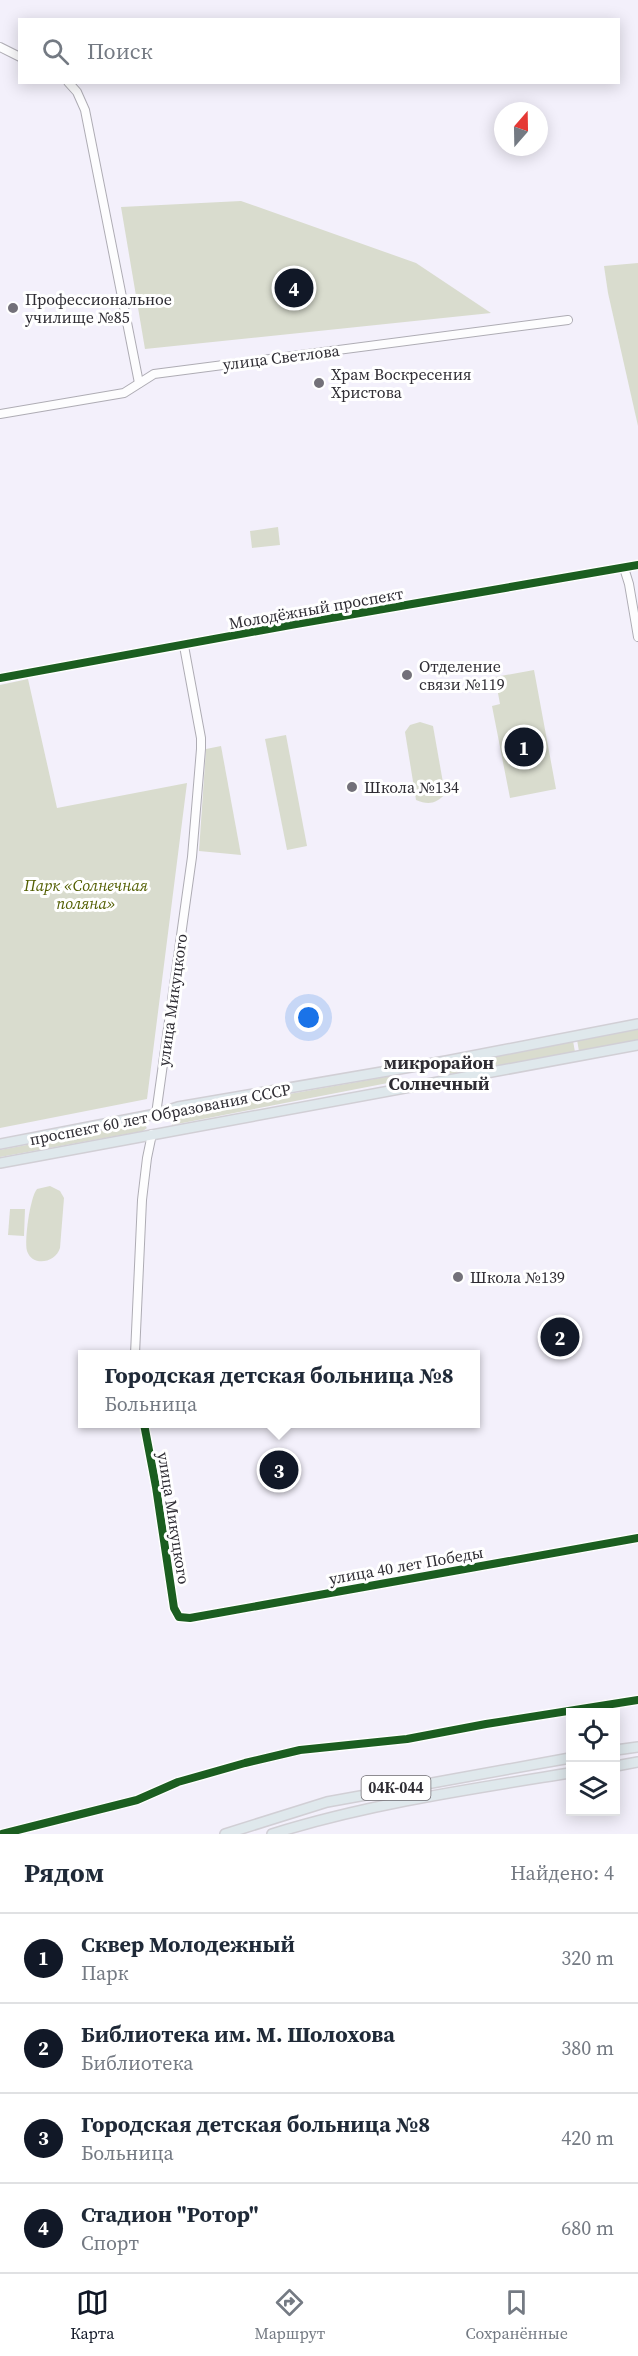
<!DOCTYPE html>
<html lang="ru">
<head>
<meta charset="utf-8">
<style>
  :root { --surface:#fff; --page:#f6f6f7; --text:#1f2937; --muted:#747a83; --line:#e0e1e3; --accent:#111827 }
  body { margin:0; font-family:"Source Serif 4",serif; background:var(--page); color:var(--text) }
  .controls { position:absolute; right:18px; bottom:18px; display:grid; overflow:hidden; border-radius:0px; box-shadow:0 3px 15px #0003 }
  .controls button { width:54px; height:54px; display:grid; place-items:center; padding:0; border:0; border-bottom:2px solid var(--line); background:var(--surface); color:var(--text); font:30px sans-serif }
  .compass { position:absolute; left:494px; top:102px; width:54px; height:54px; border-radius:50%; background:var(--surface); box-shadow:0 3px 15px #0003; rotate:20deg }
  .you { position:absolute; left:309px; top:1018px; width:21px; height:21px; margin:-15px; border:4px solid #fff; border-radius:50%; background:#1a73e8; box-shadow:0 0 0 9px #1a73e833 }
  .badge { display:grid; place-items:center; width:39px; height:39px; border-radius:50%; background:var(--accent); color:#fff; font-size:20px; font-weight:700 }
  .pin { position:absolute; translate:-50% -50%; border:3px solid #fff; box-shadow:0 2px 6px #0006 }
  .popup { position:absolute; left:78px; top:1350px; width:402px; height:78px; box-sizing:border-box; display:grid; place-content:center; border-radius:0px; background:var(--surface); filter:drop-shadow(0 2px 4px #0005); font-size:20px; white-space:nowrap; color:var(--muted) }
  .popup b { font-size:22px; color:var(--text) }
  .popup::after { content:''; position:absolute; left:50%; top:100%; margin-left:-12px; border:12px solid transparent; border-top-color:var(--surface) }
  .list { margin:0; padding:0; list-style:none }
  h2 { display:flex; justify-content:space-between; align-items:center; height:78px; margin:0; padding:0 24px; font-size:26px }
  h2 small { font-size:20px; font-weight:400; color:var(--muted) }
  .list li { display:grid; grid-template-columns:39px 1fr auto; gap:18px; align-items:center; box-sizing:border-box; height:90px; padding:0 24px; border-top:2px solid var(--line) }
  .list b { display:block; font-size:22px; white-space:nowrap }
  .list p { margin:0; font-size:20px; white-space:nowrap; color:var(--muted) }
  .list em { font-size:20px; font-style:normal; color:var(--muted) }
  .icon { flex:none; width:33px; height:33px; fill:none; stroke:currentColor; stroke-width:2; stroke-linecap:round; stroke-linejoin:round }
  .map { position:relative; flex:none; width:638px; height:1834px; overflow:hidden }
  .search { position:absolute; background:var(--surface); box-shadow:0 3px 15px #0003; left:18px; right:18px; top:18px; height:66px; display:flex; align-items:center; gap:15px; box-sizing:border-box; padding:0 21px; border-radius:0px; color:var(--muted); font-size:22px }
  .sheet { height:438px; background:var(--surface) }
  nav { display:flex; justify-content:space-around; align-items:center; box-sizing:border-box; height:84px; border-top:2px solid var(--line); background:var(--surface); font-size:16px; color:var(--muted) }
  nav a { display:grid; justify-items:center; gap:3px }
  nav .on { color:var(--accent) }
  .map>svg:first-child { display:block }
</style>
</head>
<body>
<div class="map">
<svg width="638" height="1834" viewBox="0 0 638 1834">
  <rect width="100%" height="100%" fill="#f3f0fb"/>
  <g fill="#d9dcce">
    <path d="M 241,201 L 416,263 L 491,313 L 145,349 L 121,207 Z"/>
    <path d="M 638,263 L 638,426 L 608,293 L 604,266 Z"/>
    <path d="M 278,527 L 280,545 L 252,548 L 250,531 Z"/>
    <path d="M 534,670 L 556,789 L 510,798 L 492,706 L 500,704 L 495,677 Z"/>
    <path d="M 28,679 L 57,808 L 187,783 L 147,1099 L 0,1128 L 0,685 Z"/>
    <path d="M 420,722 L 433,726 L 445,794 C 436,804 428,805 416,800 L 405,732 L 410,725 Z"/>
    <path d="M 286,735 L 307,846 L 287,850 L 265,739 Z"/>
    <path d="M 221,746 L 241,855 L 199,851 L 206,749 Z"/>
    <path d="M 638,1029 L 638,1041 L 579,1051 L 577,1040 Z"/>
    <path d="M 573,1041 L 575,1052 L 450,1074 L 448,1066 Z"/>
    <path d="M 391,1076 L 395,1076 L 398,1081 L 172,1125 L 173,1115 L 176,1114 Z"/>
    <path d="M 143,1123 L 147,1128 L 143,1131 L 0,1157 L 0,1150 Z"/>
    <path d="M 50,1186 L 60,1191 L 64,1198 L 60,1248 C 56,1262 33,1268 27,1251 C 24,1241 30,1197 37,1189 Z"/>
    <path d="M 10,1209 L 25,1209 L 24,1236 L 8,1235 Z"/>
  </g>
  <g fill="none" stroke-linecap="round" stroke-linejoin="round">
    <defs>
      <g id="minor">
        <path d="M 0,47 L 20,57"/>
        <path d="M 68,82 L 77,92 L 85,110 L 139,383"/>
        <path d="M 0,414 L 124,393 L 154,374 L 568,320"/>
        <path d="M 624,568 L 629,584 L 638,637"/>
        <path d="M 0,678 L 296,624 L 638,565"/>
        <path d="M 156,1114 L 192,857 L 201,749 L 201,738 L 184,646"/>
        <path d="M 135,1354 L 142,1200 L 147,1158 L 152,1134"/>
        <path d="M 144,1424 L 156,1487 L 174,1608 L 179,1617 L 190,1618 L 638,1538"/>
        <path d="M 2,1834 L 137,1800 L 178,1782 L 245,1763 L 300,1750 L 407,1739 L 486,1724 L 638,1700"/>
      </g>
      <g id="major">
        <path d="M 0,1144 L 156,1114 L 178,1107 L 446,1061 L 638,1024"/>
        <path d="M 0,1163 L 638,1045"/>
        <path d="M 616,1750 L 638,1747"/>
        <path d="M 616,1766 L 638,1762"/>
        <path d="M 225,1834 L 327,1802 L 570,1758"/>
        <path d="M 272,1834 C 368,1804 471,1789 570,1773"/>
      </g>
    </defs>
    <use href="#minor" stroke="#aeacb4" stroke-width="10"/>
    <use href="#major" stroke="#d1cfd5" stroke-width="12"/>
    <use href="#minor" stroke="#fdfdfe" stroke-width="8"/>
    <use href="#major" stroke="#dfe8ec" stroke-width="9"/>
    <defs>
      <g id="cycleway">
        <path d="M 0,678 L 296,624 L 638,565"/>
        <path d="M 144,1424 L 156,1487 L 174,1608 L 179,1617 L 190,1618 L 638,1538"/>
        <path d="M 2,1834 L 137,1800 L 178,1782 L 245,1763 L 300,1750 L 407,1739 L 486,1724 L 638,1700"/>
      </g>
    </defs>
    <use href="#cycleway" stroke="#fff" stroke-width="11"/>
    <use href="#cycleway" stroke="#1b5e20" stroke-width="8"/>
  </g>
  <g fill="#737179" stroke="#fff" stroke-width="2">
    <circle cx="13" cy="308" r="6"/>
    <circle cx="319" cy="383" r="6"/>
    <circle cx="407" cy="675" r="6"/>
    <circle cx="352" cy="787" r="6"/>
    <circle cx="458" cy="1277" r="6"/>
  </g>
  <g text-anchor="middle" stroke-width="6" stroke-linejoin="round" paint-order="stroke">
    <rect fill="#fff" stroke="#6d6b70" stroke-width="1.5" x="361.5" y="1776" width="69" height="24" rx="4.5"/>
    <g font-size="15" font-weight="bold" fill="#2e2c33">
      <text x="396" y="1793">04К-044</text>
    </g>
    <g font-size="16" fill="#2e2c33" stroke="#fff" text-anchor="start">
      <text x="25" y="305">Профессиональное<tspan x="25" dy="18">училище №85</tspan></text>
      <text x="331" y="380">Храм Воскресения<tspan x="331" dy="18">Христова</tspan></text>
      <text x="419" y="672">Отделение<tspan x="419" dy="18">связи №119</tspan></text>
      <text x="364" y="793">Школа №134</text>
      <text x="470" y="1283">Школа №139</text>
    </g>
    <g font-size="16" fill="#2e2c33" stroke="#fff">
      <text transform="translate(281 357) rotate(-7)" y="6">улица Светлова</text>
      <text transform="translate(316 608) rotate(-10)" y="6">Молодёжный проспект</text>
      <text transform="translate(172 1000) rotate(-82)" y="6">улица Микуцкого</text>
      <text transform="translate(160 1114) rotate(-11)" y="6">проспект 60 лет Образования СССР</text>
      <text transform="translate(174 1518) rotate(81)" y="6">улица Микуцкого</text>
      <text transform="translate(406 1565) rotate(-10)" y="6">улица 40 лет Победы</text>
    </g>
    <g font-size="16" font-style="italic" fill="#525e01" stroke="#fff">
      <text x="86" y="891">Парк «Солнечная<tspan x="86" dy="18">поляна»</tspan></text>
    </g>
    <g font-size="18" font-weight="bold" fill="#2e2c33" stroke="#fff">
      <text x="439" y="1069">микрорайон<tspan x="439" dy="21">Солнечный</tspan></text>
    </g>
  </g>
</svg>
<div class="controls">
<button><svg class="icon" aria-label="locate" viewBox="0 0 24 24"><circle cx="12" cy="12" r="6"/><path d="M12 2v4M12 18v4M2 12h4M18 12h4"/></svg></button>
<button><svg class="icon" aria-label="layers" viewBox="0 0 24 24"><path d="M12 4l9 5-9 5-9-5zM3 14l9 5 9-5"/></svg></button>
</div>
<svg class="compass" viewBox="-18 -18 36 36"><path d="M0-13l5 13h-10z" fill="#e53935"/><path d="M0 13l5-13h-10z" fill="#747a83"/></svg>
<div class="you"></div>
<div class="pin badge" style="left:524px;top:747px">1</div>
<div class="pin badge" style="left:560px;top:1337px">2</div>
<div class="pin badge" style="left:279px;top:1470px">3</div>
<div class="popup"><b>Городская детская больница №8</b>Больница</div>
<div class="pin badge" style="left:294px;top:288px">4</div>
<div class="search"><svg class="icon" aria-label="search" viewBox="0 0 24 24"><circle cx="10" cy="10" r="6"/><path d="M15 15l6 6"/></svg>Поиск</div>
</div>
<section class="sheet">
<h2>Рядом<small>Найдено: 4</small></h2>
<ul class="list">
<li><span class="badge">1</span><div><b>Сквер Молодежный</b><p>Парк</p></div><em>320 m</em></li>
<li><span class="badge">2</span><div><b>Библиотека им. М. Шолохова</b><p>Библиотека</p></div><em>380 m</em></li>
<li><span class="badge">3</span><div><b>Городская детская больница №8</b><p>Больница</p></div><em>420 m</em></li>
<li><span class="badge">4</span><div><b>Стадион &quot;Ротор&quot;</b><p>Спорт</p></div><em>680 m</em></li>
</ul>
</section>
<nav>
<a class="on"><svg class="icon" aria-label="map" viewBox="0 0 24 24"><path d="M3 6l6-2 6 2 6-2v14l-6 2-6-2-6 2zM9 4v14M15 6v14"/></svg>Карта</a>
<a><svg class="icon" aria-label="directions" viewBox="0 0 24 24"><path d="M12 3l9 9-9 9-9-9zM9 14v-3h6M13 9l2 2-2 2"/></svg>Маршрут</a>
<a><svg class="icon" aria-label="saved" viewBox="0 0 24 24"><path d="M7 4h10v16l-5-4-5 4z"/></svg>Сохранённые</a>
</nav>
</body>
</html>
